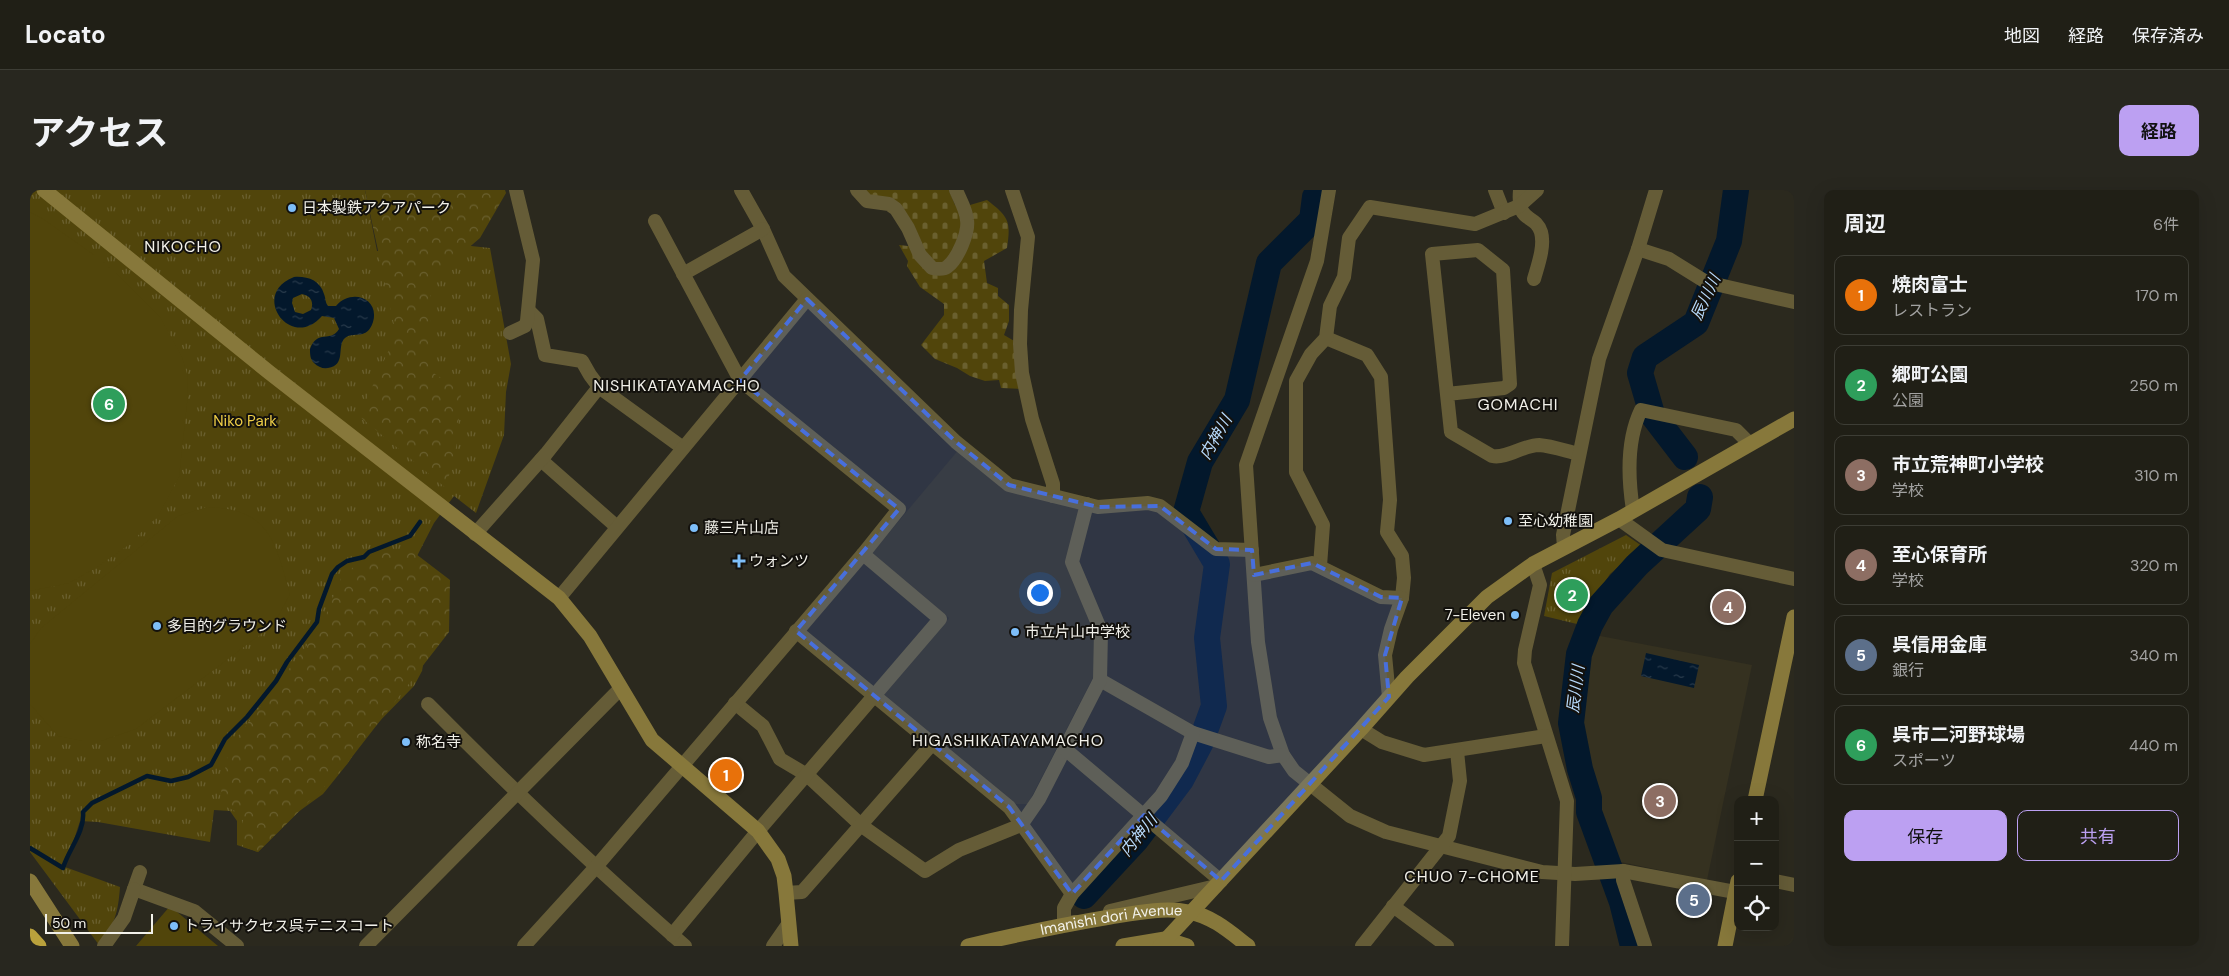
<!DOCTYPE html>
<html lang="ja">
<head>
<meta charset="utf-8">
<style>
  :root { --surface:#201f16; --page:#28271f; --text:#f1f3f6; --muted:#a2a2a1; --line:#3d3d35; --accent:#bca0f2 }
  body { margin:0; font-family:"DM Sans","Noto Sans JP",sans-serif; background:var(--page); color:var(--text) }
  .controls { position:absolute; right:15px; bottom:15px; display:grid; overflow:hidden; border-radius:10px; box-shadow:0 5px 20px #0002 }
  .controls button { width:45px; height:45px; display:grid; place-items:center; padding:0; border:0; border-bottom:1px solid var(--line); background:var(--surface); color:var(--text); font:25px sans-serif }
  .scale { position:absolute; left:15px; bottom:12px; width:108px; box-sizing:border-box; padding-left:5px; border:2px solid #f2f1ea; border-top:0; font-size:14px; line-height:18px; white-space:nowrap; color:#f2f1ea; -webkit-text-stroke:4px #13110d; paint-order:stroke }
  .you { position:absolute; left:1009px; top:402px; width:18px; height:18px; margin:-12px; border:4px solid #fff; border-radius:50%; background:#1a73e8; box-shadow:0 0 0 8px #1a73e833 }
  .badge { display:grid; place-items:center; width:32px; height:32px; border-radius:50%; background:var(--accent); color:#fff; font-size:16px; font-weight:700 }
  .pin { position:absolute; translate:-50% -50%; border:2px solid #fff; box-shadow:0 1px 5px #0006 }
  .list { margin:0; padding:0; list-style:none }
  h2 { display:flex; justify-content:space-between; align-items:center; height:65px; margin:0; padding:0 20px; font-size:21px }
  h2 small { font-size:16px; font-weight:400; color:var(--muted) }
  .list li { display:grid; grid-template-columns:32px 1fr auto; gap:15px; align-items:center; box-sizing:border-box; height:80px; margin:0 10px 10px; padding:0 10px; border:1px solid var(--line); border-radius:10px }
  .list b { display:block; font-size:19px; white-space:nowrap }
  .list p { margin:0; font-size:16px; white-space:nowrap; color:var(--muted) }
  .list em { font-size:16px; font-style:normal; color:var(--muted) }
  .actions { display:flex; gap:10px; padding:15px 20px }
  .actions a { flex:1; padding:11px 0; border:1px solid var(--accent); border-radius:10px; text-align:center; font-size:18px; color:var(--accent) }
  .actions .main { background:var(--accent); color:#111 }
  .icon { flex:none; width:28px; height:28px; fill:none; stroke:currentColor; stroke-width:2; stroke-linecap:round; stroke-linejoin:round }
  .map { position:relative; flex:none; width:1764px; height:756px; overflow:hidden; border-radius:10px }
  header { display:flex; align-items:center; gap:30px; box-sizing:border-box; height:70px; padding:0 25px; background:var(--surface); border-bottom:1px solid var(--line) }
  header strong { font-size:24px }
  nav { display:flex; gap:28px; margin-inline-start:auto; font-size:18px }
  .intro { display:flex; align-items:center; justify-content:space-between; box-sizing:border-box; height:120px; padding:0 30px }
  h1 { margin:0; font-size:35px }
  .button { padding:12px 22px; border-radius:10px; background:var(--accent); color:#111; font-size:18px; font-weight:700 }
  main { display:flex; gap:30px; padding:0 30px }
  aside { flex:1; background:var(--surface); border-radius:10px; box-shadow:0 5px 20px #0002 }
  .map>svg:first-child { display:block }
</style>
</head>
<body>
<header>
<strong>Locato</strong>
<nav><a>地図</a><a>経路</a><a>保存済み</a></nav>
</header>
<div class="intro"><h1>アクセス</h1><a class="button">経路</a></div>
<main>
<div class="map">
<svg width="1764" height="756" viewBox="0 0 1764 756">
  <defs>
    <pattern id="grass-tufts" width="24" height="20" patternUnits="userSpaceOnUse" patternTransform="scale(1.25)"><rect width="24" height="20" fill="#51450b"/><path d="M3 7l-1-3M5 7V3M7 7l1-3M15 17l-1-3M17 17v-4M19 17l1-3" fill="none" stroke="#6a602f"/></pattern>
    <pattern id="forest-crowns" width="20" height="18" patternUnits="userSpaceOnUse" patternTransform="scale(1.25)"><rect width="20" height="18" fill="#51450b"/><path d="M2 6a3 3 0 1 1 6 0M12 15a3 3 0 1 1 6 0" fill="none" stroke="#6a602f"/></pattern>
    <pattern id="cemetery-stones" width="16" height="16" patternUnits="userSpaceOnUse" patternTransform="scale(1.25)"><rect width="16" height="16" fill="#51450b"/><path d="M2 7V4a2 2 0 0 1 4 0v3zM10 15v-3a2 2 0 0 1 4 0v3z" fill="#6a602f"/></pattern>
    <pattern id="water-ripples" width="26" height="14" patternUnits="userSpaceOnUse" patternTransform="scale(1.25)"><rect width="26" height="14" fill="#03182c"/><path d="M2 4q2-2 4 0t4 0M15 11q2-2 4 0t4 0" fill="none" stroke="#283a4b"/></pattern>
  </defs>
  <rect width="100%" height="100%" fill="#2b291e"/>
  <g fill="#353120">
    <path d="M 930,258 L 983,301 L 1050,316 L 1037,375 L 1069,456 L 1067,480 L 998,614 L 983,614 L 854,506 L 854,502 L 919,428 L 841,364 Z"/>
    <path d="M 1565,445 L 1722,475 L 1677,690 L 1586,671 L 1547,550 L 1549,495 Z"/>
  </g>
  <g fill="url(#grass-tufts)">
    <path d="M 0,0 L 335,0 L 347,61 L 422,54 L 460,58 L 481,174 L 476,202 L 474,245 L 446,323 L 424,306 L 404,333 L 386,368 L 397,453 L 392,481 L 384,496 L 336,545 L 318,573 L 293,604 L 268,622 L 228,662 L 207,655 L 207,631 L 200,621 L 184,620 L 180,652 L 68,632 L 50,631 L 35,677 L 90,697 C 88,723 85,734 69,755 L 0,662 Z"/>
    <path d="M 1596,345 L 1612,356 L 1580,384 L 1547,434 L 1514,426 L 1522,383 Z"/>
  </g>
  <g fill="url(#forest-crowns)">
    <path d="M 335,0 L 475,0 L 476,3 L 450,48 L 400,91 L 402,182 L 431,201 L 427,253 L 416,298 L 329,226 L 366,144 Z"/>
    <path d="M 382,361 L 420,390 L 419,442 L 315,576 L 228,662 L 213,657 L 213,625 L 189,613 L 199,558 L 291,437 L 313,383 L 352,362 Z"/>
  </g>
  <path fill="url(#cemetery-stones)" d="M 832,0 L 919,0 L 925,15 L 940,15 L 957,10 C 979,27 981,31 977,58 L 954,71 L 957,93 L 968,98 L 968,106 L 979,115 L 979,131 L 974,145 L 986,152 L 992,199 L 971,198 L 969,190 L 955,191 L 940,186 L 927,178 L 905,169 L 891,155 L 914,125 L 914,114 L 890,97 L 877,76 L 878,71 L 869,55 L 878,56 L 884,49 L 880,36 Z"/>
  <g fill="#51450b">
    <path d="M 0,22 L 13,29 L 67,67 L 86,83 L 130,127 L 152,167 L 157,184 L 158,204 L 149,287 L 128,326 L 96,357 L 64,379 L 39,393 L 0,401 Z"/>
    <path d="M 177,317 C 240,319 245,351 260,404 L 244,434 L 106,539 L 71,551 L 53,551 L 28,546 L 0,514 L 0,454 L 11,438 L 148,326 Z"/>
    <path d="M 140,716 L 188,756 L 106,756 Z"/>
  </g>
  <g fill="url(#water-ripples)" fill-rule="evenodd">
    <path d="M 264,87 C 277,86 290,90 294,104 C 296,109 295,112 298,116 L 306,116 C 321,98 350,108 343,132 C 337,151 323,141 315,148 C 306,156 317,175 298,178 C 293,179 288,177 284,173 C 280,169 280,164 280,159 C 287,139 301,153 309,139 L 304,128 L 292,126 C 261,162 219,104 264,87 ZM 272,104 C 281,106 284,112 281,120 L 273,124 L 265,122 L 262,113 L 263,108 Z"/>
    <path d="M 1616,463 L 1669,475 L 1664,498 L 1611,486 Z"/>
  </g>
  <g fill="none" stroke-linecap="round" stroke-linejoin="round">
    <path stroke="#03182c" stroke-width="4.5" d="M 0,658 L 33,678 C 38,660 55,642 53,622 L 62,613 L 117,586 L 141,591 L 158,587 L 181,575 L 195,549 L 217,527 L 246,491 L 257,472 L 287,432 L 289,419 L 302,384 L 308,377 L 317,371 L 334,367 L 339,362 L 380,346 L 390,332"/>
    <g stroke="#03182c" stroke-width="26">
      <path d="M 1655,267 L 1622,224 L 1610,183 L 1615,167 L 1666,133 L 1699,51 L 1706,0"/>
      <path d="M 1176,538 L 1184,516 L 1177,448 L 1187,374 L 1156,322 L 1170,272 L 1207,210 L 1239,73 L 1282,30 L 1285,7 L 1292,0"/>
      <path d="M 1054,706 L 1106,650 L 1151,590 L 1171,552"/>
      <path d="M 1603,756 L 1592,712 L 1559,622 L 1559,608 L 1550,579 L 1541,533 L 1549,464 L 1560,435 L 1571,415 L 1607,375 L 1668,319 L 1670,307"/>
    </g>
    <g stroke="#655c37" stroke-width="14">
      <path d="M 711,0 L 733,39 L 754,86 L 926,252 L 979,295 L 1068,317 L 1118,313 L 1130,316 L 1186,359 L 1222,360"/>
      <path d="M 827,0 L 837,11 L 859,14 L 866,19 L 878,38 L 890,65 L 902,78 C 907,79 913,80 917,77 C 928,69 939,42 937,30 C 936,19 930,10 926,0"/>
      <path d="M 982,0 L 998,47 L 991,120 L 990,154 L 992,183 L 1002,229 L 1023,294 L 1023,306"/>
      <path d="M 1299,0 L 1287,71 L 1216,275 L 1228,452 L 1240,528 L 1253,565 L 1264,581 L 1320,626 L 1356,642 L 1512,682 L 1545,684 L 1593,681 L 1705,702"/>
      <path d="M 1465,0 L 1474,23"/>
      <path d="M 1490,0 C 1487,35 1504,22 1511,42 C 1515,56 1508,75 1504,89"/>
      <path d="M 1608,59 L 1639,69 L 1676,92 L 1764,112"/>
      <path d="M 653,84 L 733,39"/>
      <path d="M 499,121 L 507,129 L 515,165 L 552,171 L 560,185 L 569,197 L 653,258"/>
      <path d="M 480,143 L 495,136 L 497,131 L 503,70 L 486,0"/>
      <path d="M 1296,148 L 1337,165 L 1351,187 L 1360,310 L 1357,342 L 1372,366 L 1374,388 L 1372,408 L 1361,439 L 1355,465 L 1359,507"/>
      <path d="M 1417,204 L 1474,198 L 1480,194 L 1473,80 L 1448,60 L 1402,64 L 1421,242 L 1462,266 C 1477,269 1493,255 1509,255 C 1522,256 1536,261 1549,264"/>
      <path d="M 511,270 L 587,337"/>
      <path d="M 1603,320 C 1598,288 1597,249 1611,220 L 1706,240 L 1720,254"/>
      <path d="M 1589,329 L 1632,360 L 1764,389"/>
      <path d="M 445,344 L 516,264 L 569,197"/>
      <path d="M 1534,357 L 1533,345 L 1569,169 L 1608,59 L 1626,0"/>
      <path d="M 1503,374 L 1510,395 L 1495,460 L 1494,473 L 1537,611 L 1532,756"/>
      <path d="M 1290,376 L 1293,335 L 1266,282 L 1266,191 L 1281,164 L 1296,148 L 1300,116 L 1314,87 L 1319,48 L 1340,17 L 1445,34 L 1489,16 L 1507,0"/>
      <path d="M 1224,385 L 1282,373 L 1351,407 L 1372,408"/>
      <path d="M 529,408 L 777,109"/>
      <path d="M 766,441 L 979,617 L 1042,704"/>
      <path d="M 1070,490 L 1163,543 L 1239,567 L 1253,565"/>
      <path d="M 705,513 L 733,536 L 750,569 L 777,585 L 832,636 L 895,681 L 929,660 L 991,635 L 1009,609 L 1070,490 L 1071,441 L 1042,372 L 1057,314"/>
      <path d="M 398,514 C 481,598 566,679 655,756"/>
      <path d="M 1331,539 L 1352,552 L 1394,565 L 1516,546"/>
      <path d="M 1035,559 L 1191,691"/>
      <path d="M 1593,681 L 1593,690 L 1615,756"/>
      <path d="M 110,682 L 104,699 L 164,721 L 207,756"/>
      <path d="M 1745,691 L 1764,695"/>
      <path d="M 756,703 L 772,702 L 902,554"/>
      <path d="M 1363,716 L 1417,756"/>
      <path d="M 1080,721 L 1186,696"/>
      <path d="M 1045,732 L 1034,734 L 1034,718 L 1042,704 L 1131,606 L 1152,573 L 1163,543"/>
      <path d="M 642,745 L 728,641 L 910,429 L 833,364"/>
      <path d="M 74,756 L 94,728 L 104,699"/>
      <path d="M 336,756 L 591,498"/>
      <path d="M 494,756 L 565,678 L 833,364 L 869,319 L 710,190 L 625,31"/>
      <path d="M 743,756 L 759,733"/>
      <path d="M 1332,756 L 1419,646 L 1430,591 L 1427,561"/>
    </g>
    <g stroke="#87783b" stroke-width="15">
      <path d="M 14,0 L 240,183 L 529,408 L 560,446 L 622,550 L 728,641 L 748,669 L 754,686 L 756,703 L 761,756"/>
      <path d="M 1725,610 L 1764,427"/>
      <path d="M 0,691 L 42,756"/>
      <path id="s1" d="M 938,756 C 985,745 1032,735 1080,727 C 1105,723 1134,717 1159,722 C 1182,726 1200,742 1218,756"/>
      <path d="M 1093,756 L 1135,749 L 1157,756"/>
      <path d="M 1130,756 L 1331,539 L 1377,487 L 1457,407 L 1503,374 L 1589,329 L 1764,229"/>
      <path d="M 1695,756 L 1708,691"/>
    </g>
    <path stroke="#b9a13c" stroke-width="15" d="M 0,746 L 9,756"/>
  </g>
  <path fill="#486fdc" fill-opacity="0.2" stroke="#486fdc" stroke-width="4" stroke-dasharray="10 6" stroke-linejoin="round" d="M 777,109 L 926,252 L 979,295 L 1068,317 L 1130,316 L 1186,359 L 1222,360 L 1224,385 L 1282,373 L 1351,407 L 1372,408 L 1355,465 L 1359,507 L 1191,691 L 1114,625 L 1042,704 L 979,617 L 766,441 L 869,319 L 710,190 Z"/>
  <g fill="#7dbef9" stroke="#13110d" stroke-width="2">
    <circle cx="262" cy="18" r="5"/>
    <circle cx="1478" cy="331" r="5"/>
    <circle cx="664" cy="338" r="5"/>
    <path d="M706.5 363.5h5v5h5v5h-5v5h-5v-5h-5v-5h5z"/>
    <circle cx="1485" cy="425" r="5"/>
    <circle cx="127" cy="436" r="5"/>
    <circle cx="985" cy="442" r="5"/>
    <circle cx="376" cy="552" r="5"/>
    <circle cx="144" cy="736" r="5"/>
  </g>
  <g text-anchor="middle" stroke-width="4" stroke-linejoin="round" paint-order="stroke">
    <g font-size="15" fill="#f2f1ea" stroke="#13110d" text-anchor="start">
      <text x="272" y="23">日本製鉄アクアパーク</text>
      <text x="1488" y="336">至心幼稚園</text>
      <text x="674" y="343">藤三片山店</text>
      <text x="719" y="376">ウォンツ</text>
      <text x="1475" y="430" text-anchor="end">7-Eleven</text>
      <text x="137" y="441">多目的グラウンド</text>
      <text x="995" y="447">市立片山中学校</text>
      <text x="386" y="557">称名寺</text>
      <text x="154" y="741">トライサクセス呉テニスコート</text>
    </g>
    <g font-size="15" fill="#eece47" stroke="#13110d">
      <text x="215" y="236">Niko Park</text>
    </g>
    <g font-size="15" fill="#f2f1ea" stroke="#13110d">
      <text dy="5" stroke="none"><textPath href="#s1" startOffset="146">Imanishi dori Avenue</textPath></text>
    </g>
    <g font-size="16" letter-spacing="1" fill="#f2f1ea" stroke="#13110d">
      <text x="153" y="62">NIKOCHO</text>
      <text x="647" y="201">NISHIKATAYAMACHO</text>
      <text x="1488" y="220">GOMACHI</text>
      <text x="978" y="556">HIGASHIKATAYAMACHO</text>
      <text x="1442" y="692">CHUO 7-CHOME</text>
    </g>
    <g font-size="16" font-style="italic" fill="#b7dafc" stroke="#13110d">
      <text transform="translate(1675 107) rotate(-65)" y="6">辰川川</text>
      <text transform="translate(1185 247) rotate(-60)" y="6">内神川</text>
      <text transform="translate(1545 499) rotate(-83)" y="6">辰川川</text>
      <text transform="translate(1108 645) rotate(-51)" y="6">内神川</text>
    </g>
  </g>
</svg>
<div class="controls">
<button>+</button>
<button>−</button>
<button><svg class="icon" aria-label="locate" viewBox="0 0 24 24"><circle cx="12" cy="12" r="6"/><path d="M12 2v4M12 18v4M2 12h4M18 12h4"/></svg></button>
</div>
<div class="scale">50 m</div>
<div class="you"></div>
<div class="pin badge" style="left:696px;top:585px;background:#e8710a">1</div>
<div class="pin badge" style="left:1542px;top:405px;background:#2e9e5b">2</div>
<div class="pin badge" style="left:1630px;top:611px;background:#8d6e63">3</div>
<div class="pin badge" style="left:1698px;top:417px;background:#8d6e63">4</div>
<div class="pin badge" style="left:1664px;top:710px;background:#5c6f8a">5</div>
<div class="pin badge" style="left:79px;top:214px;background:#2e9e5b">6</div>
</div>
<aside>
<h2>周辺<small>6件</small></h2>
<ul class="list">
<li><span class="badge" style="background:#e8710a">1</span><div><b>焼肉富士</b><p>レストラン</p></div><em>170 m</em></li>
<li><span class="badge" style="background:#2e9e5b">2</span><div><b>郷町公園</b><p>公園</p></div><em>250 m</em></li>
<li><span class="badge" style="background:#8d6e63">3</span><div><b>市立荒神町小学校</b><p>学校</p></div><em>310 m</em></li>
<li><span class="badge" style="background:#8d6e63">4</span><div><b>至心保育所</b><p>学校</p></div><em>320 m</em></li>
<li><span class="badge" style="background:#5c6f8a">5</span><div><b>呉信用金庫</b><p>銀行</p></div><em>340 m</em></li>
<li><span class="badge" style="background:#2e9e5b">6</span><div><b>呉市二河野球場</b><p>スポーツ</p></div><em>440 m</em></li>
</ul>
<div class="actions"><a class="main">保存</a><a>共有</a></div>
</aside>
</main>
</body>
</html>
